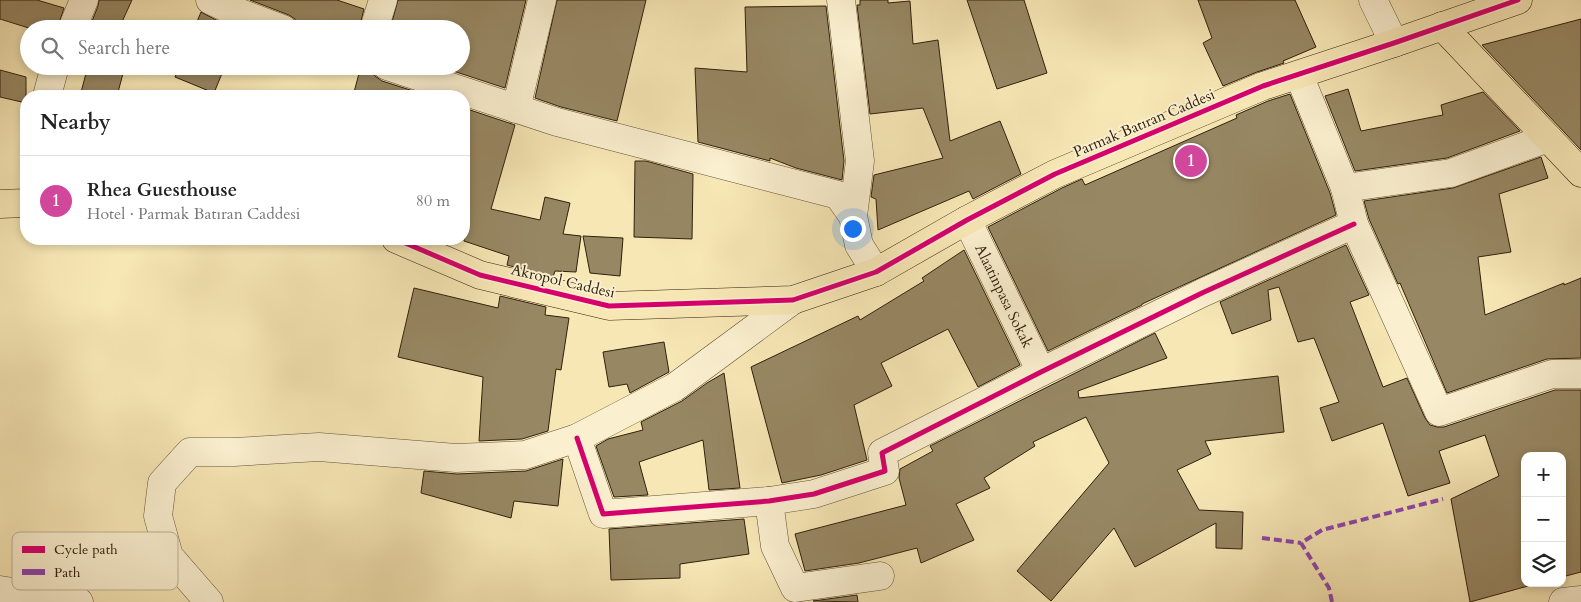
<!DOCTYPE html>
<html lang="en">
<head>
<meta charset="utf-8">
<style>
  :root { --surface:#fff; --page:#f6f6f6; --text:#222; --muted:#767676; --line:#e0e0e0; --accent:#b45309 }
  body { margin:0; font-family:Cardo,serif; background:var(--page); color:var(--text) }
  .controls { position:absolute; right:15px; bottom:15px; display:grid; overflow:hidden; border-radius:10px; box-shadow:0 2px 8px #0003 }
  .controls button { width:45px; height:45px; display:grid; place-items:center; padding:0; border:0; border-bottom:1px solid var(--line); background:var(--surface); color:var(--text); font:25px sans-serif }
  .you { position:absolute; left:852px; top:228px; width:18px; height:18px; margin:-12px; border:4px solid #fff; border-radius:50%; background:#1a73e8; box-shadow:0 0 0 8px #1a73e833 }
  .badge { display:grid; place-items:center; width:32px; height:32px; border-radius:50%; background:var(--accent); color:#fff; font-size:16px; font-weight:700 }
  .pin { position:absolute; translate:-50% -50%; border:2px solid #fff; box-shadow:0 1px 5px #0006 }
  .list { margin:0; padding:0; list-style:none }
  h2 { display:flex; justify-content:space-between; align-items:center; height:65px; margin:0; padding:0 20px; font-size:21px }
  h2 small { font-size:16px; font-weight:400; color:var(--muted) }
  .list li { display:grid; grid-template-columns:32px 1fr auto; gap:15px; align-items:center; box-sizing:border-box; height:90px; padding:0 20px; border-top:1px solid var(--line) }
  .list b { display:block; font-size:19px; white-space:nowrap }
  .list p { margin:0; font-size:16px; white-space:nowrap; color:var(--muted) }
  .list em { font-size:16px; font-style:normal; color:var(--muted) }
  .icon { flex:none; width:28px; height:28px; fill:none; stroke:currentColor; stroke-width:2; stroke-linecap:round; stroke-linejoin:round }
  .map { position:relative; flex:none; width:1581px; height:602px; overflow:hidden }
  .search { position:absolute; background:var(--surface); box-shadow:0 2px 8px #0003; left:20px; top:20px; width:450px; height:55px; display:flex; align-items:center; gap:12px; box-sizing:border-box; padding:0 18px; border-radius:28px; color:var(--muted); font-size:19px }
  .panel { position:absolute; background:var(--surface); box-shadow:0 2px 8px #0003; left:20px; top:90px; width:450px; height:155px; border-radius:20px }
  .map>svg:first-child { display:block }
</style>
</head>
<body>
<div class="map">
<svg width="1581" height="602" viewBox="0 0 1581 602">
  <rect width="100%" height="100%" fill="#f7e7b5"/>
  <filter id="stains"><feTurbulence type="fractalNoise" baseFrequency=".004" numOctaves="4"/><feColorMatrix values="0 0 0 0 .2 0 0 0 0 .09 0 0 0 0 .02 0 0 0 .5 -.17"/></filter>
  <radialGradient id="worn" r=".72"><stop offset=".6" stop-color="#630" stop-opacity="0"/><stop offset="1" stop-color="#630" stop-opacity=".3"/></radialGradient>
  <g fill="#978763" stroke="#30200b">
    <path d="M 0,0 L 37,0 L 64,8 L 57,29 L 32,29 L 0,19 Z"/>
    <path d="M 99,0 L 132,0 L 121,24 L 129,27 L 128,29 L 89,29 L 98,6 Z"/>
    <path d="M 250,0 L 337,0 L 364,9 L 359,29 L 298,29 L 295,19 L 289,15 Z"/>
    <path d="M 398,0 L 526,0 L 505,88 L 438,66 L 461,66 L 461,29 L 390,29 Z"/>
    <path d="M 557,0 L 646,0 L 617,121 L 561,107 L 535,98 Z"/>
    <path d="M 860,0 L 888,0 L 888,3 L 910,1 L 913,44 L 938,40 L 950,141 L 1000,121 L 1021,174 L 973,199 L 969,191 L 878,230 L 876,199 L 871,197 L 874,175 L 943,158 L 923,108 L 870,114 L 857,5 L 860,5 Z"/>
    <path d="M 967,0 L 1024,0 L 1047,73 L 997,89 Z"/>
    <path d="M 1198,0 L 1295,0 L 1316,47 L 1283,61 L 1284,63 L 1257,72 L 1223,86 L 1203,43 L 1212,38 Z"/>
    <path d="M 826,6 L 844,161 L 842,180 L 796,168 L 770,158 L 770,161 L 698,142 L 695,68 L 747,72 L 745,7 Z"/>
    <path d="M 201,12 L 220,22 L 238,29 L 194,29 Z"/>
    <path d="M 1581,19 L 1581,150 L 1482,45 Z"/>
    <path d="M 88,66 L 125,66 L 117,96 L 80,96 Z"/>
    <path d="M 180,66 L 225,66 L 214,93 L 175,77 Z"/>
    <path d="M 361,66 L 372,66 L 375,76 L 382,81 L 429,96 L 353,96 Z"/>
    <path d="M 0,70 L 26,77 L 26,103 L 0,97 Z"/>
    <path d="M 1348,89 L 1361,131 L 1443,115 L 1441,105 L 1483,92 L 1520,131 L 1447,158 L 1355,171 L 1325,96 Z"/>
    <path d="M 1290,94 L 1330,193 L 1336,215 L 1142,304 L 1142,305 L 1048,351 L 988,227 L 1062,188 L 1082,179 L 1085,185 L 1237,118 L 1236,115 L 1268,101 Z"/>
    <path d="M 464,108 L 515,125 L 491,209 L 540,220 L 545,197 L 570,203 L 563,234 L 581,236 L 576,272 L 555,271 L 553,277 L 507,265 L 509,256 L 464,241 Z"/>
    <path d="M 1541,157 L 1548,178 L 1499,194 L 1511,252 L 1478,257 L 1485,315 L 1564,283 L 1564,285 L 1581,278 L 1581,358 L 1547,359 L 1447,393 L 1400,283 L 1398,284 L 1369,219 L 1364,201 L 1453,188 Z"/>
    <path d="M 635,161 L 646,161 L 693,174 L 692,239 L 634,237 Z"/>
    <path d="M 583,236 L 623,238 L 620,276 L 590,273 Z"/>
    <path d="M 1346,245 L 1369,295 L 1350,302 L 1383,387 L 1407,378 L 1425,418 L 1430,425 L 1437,427 L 1444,427 L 1555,390 L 1581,390 L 1581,572 L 1562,577 L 1562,456 L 1525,456 L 1525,583 L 1539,583 L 1470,602 L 1451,499 L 1499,476 L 1485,435 L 1439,451 L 1450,483 L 1408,496 L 1383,423 L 1332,441 L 1320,408 L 1339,402 L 1314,338 L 1298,342 L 1279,287 L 1268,290 L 1271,320 L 1232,334 L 1220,302 Z"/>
    <path d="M 964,250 L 1020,365 L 978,387 L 948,329 L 881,363 L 892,386 L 854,405 L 867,460 L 821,475 L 782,483 L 751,367 L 858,316 L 860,320 L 924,281 L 922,278 Z"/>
    <path d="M 414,288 L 498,308 L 500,296 L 546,307 L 545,315 L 569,318 L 561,370 L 556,369 L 548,431 L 522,439 L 479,441 L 483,377 L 398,357 Z"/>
    <path d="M 1155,333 L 1167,358 L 1078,391 L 1079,398 L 1278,376 L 1284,432 L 1205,441 L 1211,454 L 1177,470 L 1199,510 L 1243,512 L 1242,549 L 1216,548 L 1216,523 L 1135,567 L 1114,528 L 1051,601 L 1017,571 L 1109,463 L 1086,417 L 1033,442 L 1035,446 L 984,478 L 990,488 L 956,504 L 974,540 L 921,563 L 917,548 L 859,563 L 805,571 L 795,534 L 906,505 L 899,478 L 900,469 L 933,451 L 930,446 Z"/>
    <path d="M 664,342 L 669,372 L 630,393 L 627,384 L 609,387 L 603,352 Z"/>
    <path d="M 724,373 L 740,488 L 709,490 L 703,440 L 639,462 L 648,495 L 614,497 L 596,446 L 608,439 L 643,430 L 641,422 L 682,401 L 707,383 Z"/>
    <path d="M 563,459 L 558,506 L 514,501 L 511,518 L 421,493 L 424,471 L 457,474 L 526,471 Z"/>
    <path d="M 744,519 L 749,554 L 680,564 L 680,578 L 611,580 L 609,529 Z"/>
    <path d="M 857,595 L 858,602 L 813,601 Z"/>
  </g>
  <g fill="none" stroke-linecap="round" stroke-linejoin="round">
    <defs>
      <g id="minor">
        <path d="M 210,0 L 227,8 L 283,29"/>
        <path d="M 841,0 L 860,161 L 853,216"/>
        <path d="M 1373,0 L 1394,43"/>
        <path d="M 72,29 L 84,0"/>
        <path d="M 374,29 L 383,0"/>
        <path d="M 387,66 L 557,122 L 838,195 L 853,216 L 859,245 L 876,272"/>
        <path d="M 1299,75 L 1345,188"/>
        <path d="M 47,96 L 55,66"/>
        <path d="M 516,109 L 542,0"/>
        <path d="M 1548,138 L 1451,173 L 1345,188 L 1354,224 L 1439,412 L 1552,374 L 1581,374"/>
        <path d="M 967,220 L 1041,372"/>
        <path d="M 577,438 L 603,514 L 769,501 L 814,494 L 885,471 L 882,453 L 1041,372 L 1202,293 L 1354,224"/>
        <path d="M 769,501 L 775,546 L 795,588 L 880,576"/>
        <path d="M 0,590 L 79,602"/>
        <path d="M 209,602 L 169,556 L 158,516 L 162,483 L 190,452 L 234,452 L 319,447 L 456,458 L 525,455 L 577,438 L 675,387 L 793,300"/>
        <path d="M 1563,602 L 1581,600"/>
      </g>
      <g id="major">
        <path d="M 1442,26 L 1581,173"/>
        <path d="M 0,204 L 26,203"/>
        <path d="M 396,239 L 480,275 L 609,306 L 793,300 L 876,272 L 967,220 L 1055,174 L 1263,86 L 1394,43 L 1518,0"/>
      </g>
    </defs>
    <use href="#minor" stroke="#625236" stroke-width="29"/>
    <use href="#major" stroke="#30200b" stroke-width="29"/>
    <use href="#minor" stroke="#faefcf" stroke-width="28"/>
    <use href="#major" stroke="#f7e7b5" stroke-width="28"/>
    <g stroke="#8e44ad" stroke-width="4" stroke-dasharray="8 4" stroke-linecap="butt">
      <path d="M 1262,538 L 1301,543"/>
      <path d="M 1332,602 L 1329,588 L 1301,543 L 1322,530 L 1443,499"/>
    </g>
    <defs>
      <g id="cycleway">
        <path d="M 396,239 L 480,275 L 609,306 L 793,300 L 876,272 L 967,220 L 1055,174 L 1263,86 L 1394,43 L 1518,0"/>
        <path d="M 577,438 L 603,514 L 769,501 L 814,494 L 885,471 L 882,453 L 1041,372 L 1202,293 L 1354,224"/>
      </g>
    </defs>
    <use href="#cycleway" stroke="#faefcf" stroke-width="8"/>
    <use href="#cycleway" stroke="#d6006c" stroke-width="5"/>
  </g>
  <g text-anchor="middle" stroke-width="4" stroke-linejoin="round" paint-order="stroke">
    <g font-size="15" fill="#30200b" stroke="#faefcf">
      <text transform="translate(1144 123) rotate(-23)" y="5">Parmak Batıran Caddesi</text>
      <text transform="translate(563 281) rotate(13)" y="5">Akropol Caddesi</text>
      <text transform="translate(1004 296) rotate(64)" y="5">Alaatinpasa Sokak</text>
    </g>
  </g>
  <rect x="12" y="532" width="166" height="58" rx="8" fill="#faefcf" stroke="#bdb194" stroke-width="1"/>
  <rect x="22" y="546" width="23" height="7" fill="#d6006c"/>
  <rect x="22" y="569" width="23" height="6" fill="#8e44ad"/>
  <g font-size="14" fill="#30200b">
    <text x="54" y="554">Cycle path</text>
    <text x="54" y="577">Path</text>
  </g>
  <rect width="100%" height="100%" filter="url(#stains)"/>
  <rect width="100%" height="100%" fill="url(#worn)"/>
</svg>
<div class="controls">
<button>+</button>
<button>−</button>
<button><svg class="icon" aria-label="layers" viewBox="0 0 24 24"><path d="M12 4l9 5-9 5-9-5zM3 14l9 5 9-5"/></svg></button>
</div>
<div class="you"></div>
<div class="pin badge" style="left:1191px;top:161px;background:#d1479c">1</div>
<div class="search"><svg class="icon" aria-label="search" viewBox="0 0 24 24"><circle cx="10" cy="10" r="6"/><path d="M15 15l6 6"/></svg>Search here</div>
<section class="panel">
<h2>Nearby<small></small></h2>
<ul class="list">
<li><span class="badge" style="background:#d1479c">1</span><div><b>Rhea Guesthouse</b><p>Hotel · Parmak Batıran Caddesi</p></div><em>80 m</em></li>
</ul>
</section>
</div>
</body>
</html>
